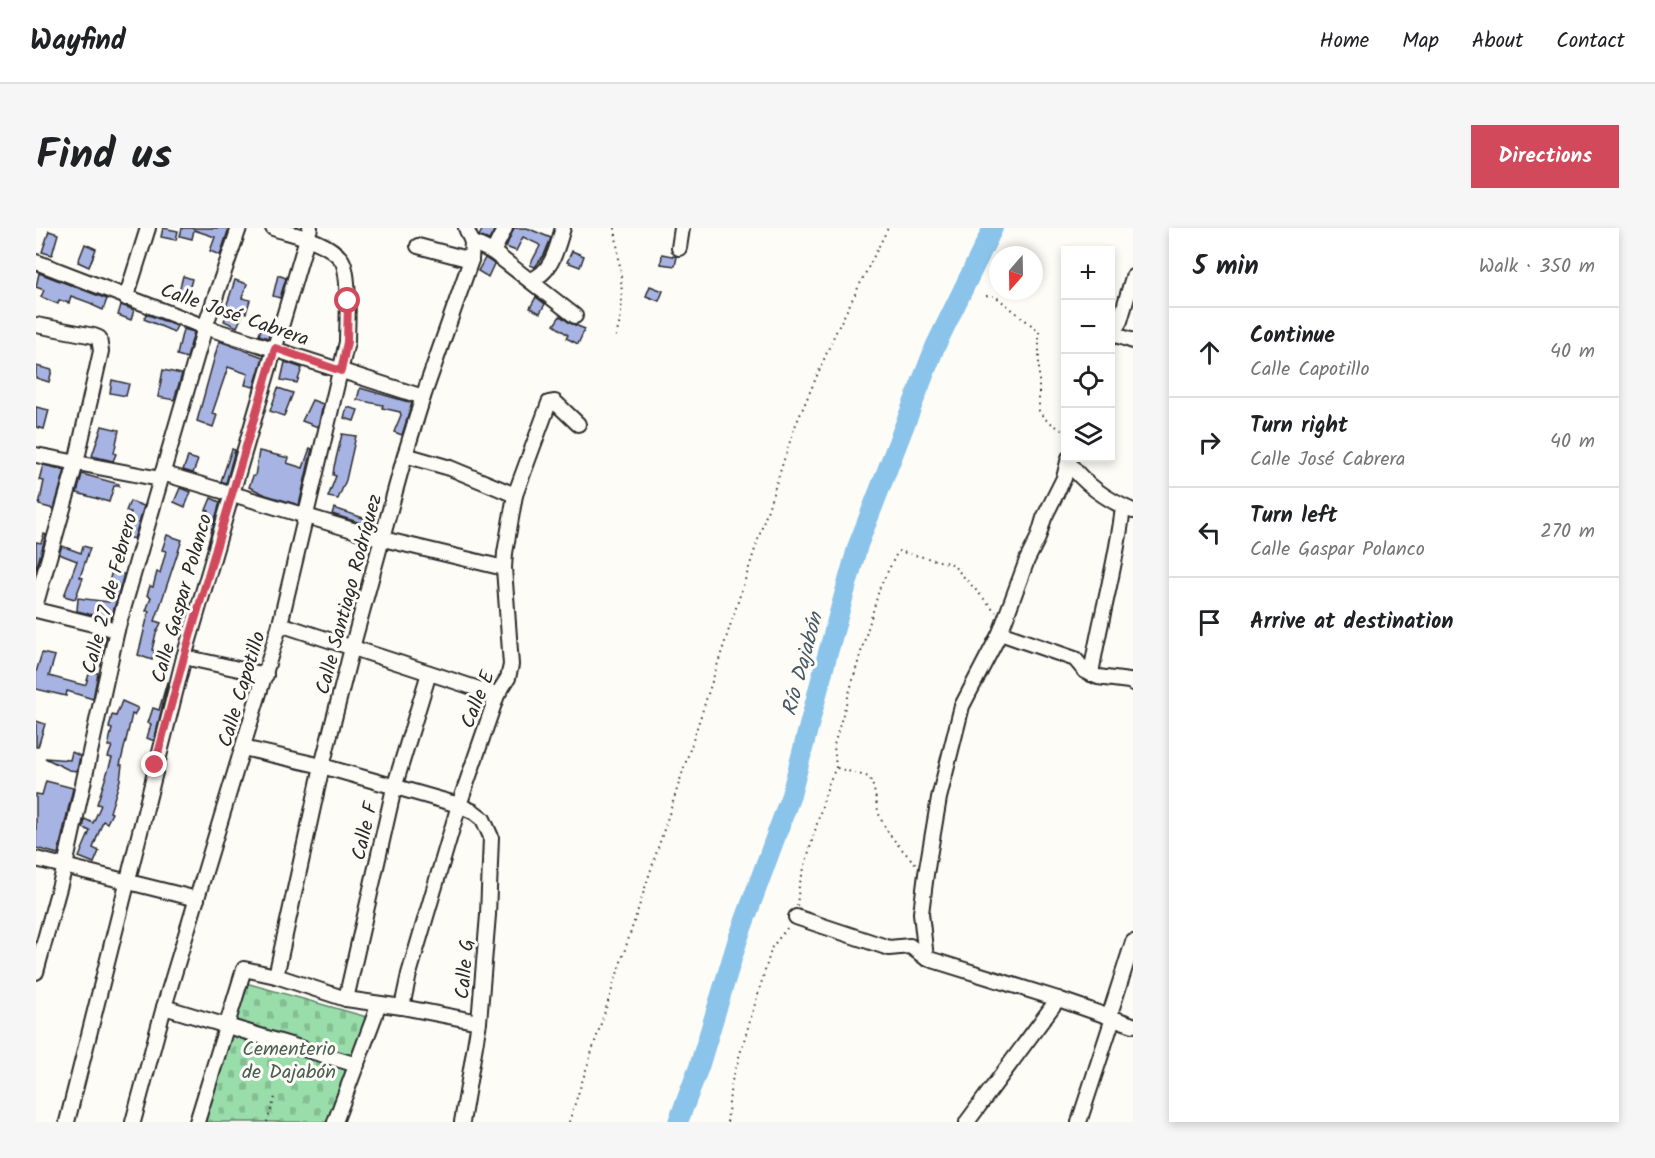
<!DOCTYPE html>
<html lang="en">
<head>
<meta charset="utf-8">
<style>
  :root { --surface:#fff; --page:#f6f6f6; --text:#202124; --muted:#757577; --line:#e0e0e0; --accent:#d1495b }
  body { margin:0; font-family:Kalam,sans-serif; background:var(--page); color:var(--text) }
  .controls { position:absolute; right:18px; top:18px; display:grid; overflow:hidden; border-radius:0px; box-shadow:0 3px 9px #0003 }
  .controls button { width:54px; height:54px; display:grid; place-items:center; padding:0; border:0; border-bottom:2px solid var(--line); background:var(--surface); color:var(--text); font:30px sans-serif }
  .compass { position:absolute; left:953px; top:18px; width:54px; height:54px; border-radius:50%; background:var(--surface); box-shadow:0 3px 9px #0003; rotate:200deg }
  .stop { position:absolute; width:18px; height:18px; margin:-14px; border:4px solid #d1495b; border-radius:50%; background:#fff }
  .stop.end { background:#d1495b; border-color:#fff; box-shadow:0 2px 6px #0008 }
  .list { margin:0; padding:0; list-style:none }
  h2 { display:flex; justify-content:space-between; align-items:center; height:78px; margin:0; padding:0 24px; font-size:26px }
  h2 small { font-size:20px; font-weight:400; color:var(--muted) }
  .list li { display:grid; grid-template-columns:39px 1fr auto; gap:18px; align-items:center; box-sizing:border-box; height:90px; padding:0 24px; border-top:2px solid var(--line) }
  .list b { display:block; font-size:22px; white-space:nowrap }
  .list p { margin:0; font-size:20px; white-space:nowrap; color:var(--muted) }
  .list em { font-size:20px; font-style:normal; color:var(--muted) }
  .icon { flex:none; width:33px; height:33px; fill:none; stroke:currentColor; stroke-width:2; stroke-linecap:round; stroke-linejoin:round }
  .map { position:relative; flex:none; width:1097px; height:894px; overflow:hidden; border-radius:0px }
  header { display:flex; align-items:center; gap:36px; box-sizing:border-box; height:84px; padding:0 30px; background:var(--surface); border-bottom:2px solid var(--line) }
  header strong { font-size:28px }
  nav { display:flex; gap:33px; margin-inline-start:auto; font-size:21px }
  .intro { display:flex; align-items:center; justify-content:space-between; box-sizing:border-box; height:144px; padding:0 36px }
  h1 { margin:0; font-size:42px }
  .button { padding:15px 27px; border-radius:0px; background:var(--accent); color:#fff; font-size:21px; font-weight:700 }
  main { display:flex; gap:36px; padding:0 36px }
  aside { flex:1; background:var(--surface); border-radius:0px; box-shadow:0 3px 9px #0003 }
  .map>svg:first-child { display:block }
</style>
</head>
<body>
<header>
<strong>Wayfind</strong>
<nav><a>Home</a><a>Map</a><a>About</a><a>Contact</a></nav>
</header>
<div class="intro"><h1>Find us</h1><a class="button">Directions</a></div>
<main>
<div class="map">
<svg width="1097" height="894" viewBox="0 0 1097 894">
  <defs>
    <pattern id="cemetery-stones" width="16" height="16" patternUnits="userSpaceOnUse" patternTransform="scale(1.5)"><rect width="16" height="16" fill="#9da"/><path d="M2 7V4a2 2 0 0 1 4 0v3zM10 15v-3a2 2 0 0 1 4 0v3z" fill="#84be92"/></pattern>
  </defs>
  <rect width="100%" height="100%" fill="#fdfcf7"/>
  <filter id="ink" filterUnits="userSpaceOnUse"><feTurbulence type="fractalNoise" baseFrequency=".0167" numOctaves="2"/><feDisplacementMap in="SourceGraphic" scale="12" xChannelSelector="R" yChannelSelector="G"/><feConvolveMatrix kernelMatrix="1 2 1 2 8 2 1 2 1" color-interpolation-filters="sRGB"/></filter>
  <g filter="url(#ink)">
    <path fill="url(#cemetery-stones)" stroke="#62846a" stroke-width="1.5" d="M 210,755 L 338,791 L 300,894 L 167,894 Z"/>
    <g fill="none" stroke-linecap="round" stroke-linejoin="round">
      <path stroke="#8bc4ea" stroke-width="20" d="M 642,894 L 663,839 L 702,711 L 755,567 L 790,432 L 822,317 L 899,119 L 957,0"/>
    </g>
    <g fill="#a7b3e3" stroke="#2b2b2b" stroke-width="1.5">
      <path d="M 127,0 L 142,3 L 140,12 L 125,9 Z"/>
      <path d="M 146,0 L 193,0 L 184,27 L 174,23 L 179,9 L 158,2 L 156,11 L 144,8 Z"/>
      <path d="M 447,0 L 459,1 L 453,12 L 443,8 Z"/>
      <path d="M 478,0 L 491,0 L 515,10 L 508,27 L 499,39 L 494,37 L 504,18 L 502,16 L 487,9 L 480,23 L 470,19 Z"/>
      <path d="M 13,3 L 22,6 L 16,27 L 6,24 Z"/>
      <path d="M 49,16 L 60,21 L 53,39 L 42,34 Z"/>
      <path d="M 536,23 L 548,28 L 544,39 L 531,34 Z"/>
      <path d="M 626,26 L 641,29 L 639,38 L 625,36 Z"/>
      <path d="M 449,30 L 458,36 L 452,49 L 442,43 Z"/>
      <path d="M 3,45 L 71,71 L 67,82 L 56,77 L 57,76 L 35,68 L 33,75 L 23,72 L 22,76 L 5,69 L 8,62 L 0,59 Z"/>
      <path d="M 242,47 L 250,50 L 244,70 L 237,68 Z"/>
      <path d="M 147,48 L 156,51 L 152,66 L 143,63 Z"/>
      <path d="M 199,52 L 211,56 L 206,70 L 214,72 L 210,85 L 208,84 L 201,99 L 188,93 L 194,80 L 190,79 Z"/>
      <path d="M 614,58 L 627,63 L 623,73 L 610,68 Z"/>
      <path d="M 500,69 L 509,76 L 504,85 L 494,80 Z"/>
      <path d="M 85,77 L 98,82 L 95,92 L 82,87 Z"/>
      <path d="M 110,86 L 141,98 L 138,104 L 108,91 Z"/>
      <path d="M 524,88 L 534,95 L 549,101 L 542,116 L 530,110 L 532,107 L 518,97 Z"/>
      <path d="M 228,92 L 237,94 L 232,110 L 223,107 Z"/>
      <path d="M 147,101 L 158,104 L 151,130 L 141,127 Z"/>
      <path d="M 183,113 L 227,129 L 218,159 L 209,157 L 212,146 L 192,139 L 176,186 L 181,187 L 177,199 L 161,193 Z"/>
      <path d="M 249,134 L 266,140 L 261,155 L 245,152 Z"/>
      <path d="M 0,138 L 16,142 L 13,154 L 0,150 Z"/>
      <path d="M 127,142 L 146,146 L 138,172 L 122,169 Z"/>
      <path d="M 76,152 L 93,156 L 90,168 L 74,165 Z"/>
      <path d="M 242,160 L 257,165 L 248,188 L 234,183 Z"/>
      <path d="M 324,160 L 376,175 L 366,207 L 358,204 L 365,187 L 364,184 L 346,180 L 347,177 L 321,172 Z"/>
      <path d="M 276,172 L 287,176 L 282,199 L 266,193 Z"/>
      <path d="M 0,179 L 13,182 L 8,201 L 0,199 Z"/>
      <path d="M 311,179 L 322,182 L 318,193 L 308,190 Z"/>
      <path d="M 66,198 L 83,202 L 78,225 L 80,226 L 77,233 L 56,228 Z"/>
      <path d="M 306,206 L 320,208 L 310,252 L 302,271 L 292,269 L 300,248 L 297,247 L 298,239 Z"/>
      <path d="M 274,220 L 276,221 L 263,277 L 230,267 L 213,259 L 217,248 L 219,248 L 223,223 L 253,230 L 251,235 L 267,240 Z"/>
      <path d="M 196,221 L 199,222 L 190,255 L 185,253 Z"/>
      <path d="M 152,229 L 162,232 L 157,245 L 147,242 Z"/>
      <path d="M 7,237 L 29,242 L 18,281 L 3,277 L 8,253 L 3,252 Z"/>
      <path d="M 46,246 L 83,256 L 83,258 L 78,258 L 73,274 L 41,265 Z"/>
      <path d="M 144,260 L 155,264 L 149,279 L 138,274 Z"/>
      <path d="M 175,270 L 184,274 L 171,319 L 176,301 L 167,297 L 173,283 L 170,282 Z"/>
      <path d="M 94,273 L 108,278 L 98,311 L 87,308 L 95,284 L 90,283 Z"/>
      <path d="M 298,280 L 333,292 L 331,297 L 296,286 Z"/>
      <path d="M 8,306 L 10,307 L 0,342 L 0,314 L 5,315 Z"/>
      <path d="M 131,307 L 146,312 L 119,393 L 125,395 L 120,405 L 116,422 L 119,423 L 116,432 L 102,427 L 113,383 L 110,383 L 115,369 L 111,367 L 114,358 L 117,359 L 121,344 L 124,345 L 130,323 L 126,322 Z"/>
      <path d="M 26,318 L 45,325 L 47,318 L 54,320 L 44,349 L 47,350 L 39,371 L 28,368 L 41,333 L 23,326 Z"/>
      <path d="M 76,343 L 88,346 L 75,391 L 41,383 L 42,370 L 73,374 L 76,358 L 72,357 Z"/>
      <path d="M 57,405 L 70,409 L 68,421 L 55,418 Z"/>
      <path d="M 6,425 L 19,428 L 13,448 L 47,457 L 50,456 L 54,443 L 62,445 L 57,471 L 31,463 L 30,468 L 0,461 L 0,444 Z"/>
      <path d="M 131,454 L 132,454 L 118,513 L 111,510 L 115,496 L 112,495 L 117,480 L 123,482 Z"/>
      <path d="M 86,473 L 102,480 L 98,487 L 96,486 L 92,504 L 84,537 L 86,537 L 84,552 L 74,584 L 76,585 L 71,595 L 67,593 L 57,620 L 63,623 L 58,635 L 43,629 L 54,603 L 47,600 L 49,591 L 57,595 L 65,577 L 61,576 L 76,530 L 72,529 L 76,518 L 72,518 L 76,501 L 73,500 L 76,487 L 80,488 Z"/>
      <path d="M 0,493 L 9,496 L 2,519 L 0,519 Z"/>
      <path d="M 36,524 L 44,528 L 41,543 L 33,542 L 9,530 L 34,532 Z"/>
      <path d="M 10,553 L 37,560 L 22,626 L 0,620 L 0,566 L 6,567 Z"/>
    </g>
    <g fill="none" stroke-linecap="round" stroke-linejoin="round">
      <defs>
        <g id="minor">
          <path d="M 436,14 L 457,24 L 539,88"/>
          <path d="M 382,18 L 435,32"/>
          <path d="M 643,20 L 646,0"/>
          <path d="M 457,24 L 469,0"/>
          <path d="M 0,34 L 169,99 L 387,169"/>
          <path d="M 494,52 C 516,46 521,19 527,0"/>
          <path d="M 90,70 L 112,0"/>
          <path d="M 0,97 L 58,108 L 63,110 L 65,123 L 40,235 L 0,375"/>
          <path d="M 1077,106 L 1097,113"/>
          <path d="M 1074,110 L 1084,93 L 1097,49"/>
          <path d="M 0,227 L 124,251"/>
          <path d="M 369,227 L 414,240 L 479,267"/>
          <path d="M 1033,235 C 1050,258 1071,272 1097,283"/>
          <path d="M 126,245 L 347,311 L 468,340"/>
          <path d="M 0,382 L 81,402"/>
          <path d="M 244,396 L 461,467"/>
          <path d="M 964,405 L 1039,431 L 1049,443 L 1062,449 L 1093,453 L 1097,455"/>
          <path d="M 148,429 L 230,447"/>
          <path d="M 1055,446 C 1064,390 1081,335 1087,279"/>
          <path d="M 207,520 L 286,538 L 423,577 L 438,584 L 447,591 L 455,609 L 452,687 L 443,794 L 426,894"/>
          <path d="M 0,631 L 161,671"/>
          <path d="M 760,689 L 853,720 L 874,718 L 890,730 L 1022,771 L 1097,797"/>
          <path d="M 890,730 L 885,685 L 890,646 L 903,570 L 926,478 L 964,405 L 991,332 L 1002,310 L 1008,290 L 1028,250 L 1033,230"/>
          <path d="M 0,744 L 29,638 L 81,402 L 169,99 L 203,0"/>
          <path d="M 240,748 L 286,538 L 316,420 L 369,227 L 387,169 L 435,32 L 436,14 L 430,0"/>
          <path d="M 310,771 L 358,560 L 393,445"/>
          <path d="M 128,779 L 321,837"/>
          <path d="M 366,779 L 373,746 L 423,577 L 461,467 L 472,450 L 475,437 L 468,340 L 469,325 L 479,267 L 513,175 L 519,174 L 542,196"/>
          <path d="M 1073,789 L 1097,714"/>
          <path d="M 31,894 L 148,429 L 274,0"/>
          <path d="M 97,894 L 128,779 L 244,396 L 311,114 C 311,97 315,44 305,31 C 290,12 258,7 237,0"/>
          <path d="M 161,894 L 208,741 L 240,748 L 310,771 L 366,779 L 443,794"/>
          <path d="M 299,894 L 339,787 L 342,776"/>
          <path d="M 931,894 L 1022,771"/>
          <path d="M 1043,894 L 1077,790"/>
        </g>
      </defs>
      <use href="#minor" stroke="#2b2b2b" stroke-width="18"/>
      <g stroke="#2b2b2b" stroke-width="2" stroke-dasharray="1.5 4.5" stroke-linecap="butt">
        <path d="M 579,0 C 583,35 592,77 579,110"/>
        <path d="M 950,68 L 959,68 L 1003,103 L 1003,183 L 1009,191 L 1030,205"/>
        <path d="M 801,540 L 833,549 C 840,561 839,573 843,586 C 849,604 866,622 880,636"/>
        <path d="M 761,678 L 763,658 L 793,554 L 800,540 L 798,517 L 844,359 L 862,323 L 916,336 L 960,384"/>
        <path d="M 231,894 L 240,866"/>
        <path d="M 533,894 L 758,201 L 798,108 L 852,0"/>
        <path d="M 691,894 L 695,856 L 736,719 L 752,699"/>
      </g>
      <use href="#minor" stroke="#fdfcf7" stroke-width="14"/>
    </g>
  </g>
  <g fill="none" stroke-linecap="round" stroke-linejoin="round" filter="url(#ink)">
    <path stroke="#d1495b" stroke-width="8" d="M 119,537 L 148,429 L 239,120 L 305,143 L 311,114 L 312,73"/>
  </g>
  <g text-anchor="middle" stroke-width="6" stroke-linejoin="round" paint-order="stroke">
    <g font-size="20" fill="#2b2b2b" stroke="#fdfcf7">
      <text transform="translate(199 86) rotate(19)" y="7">Calle José Cabrera</text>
      <text transform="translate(73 365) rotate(-75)" y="7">Calle 27 de Febrero</text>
      <text transform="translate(312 366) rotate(-75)" y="7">Calle Santiago Rodríguez</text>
      <text transform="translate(145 370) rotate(-74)" y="7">Calle Gaspar Polanco</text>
      <text transform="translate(205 461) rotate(-73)" y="7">Calle Capotillo</text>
      <text transform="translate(441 471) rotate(-68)" y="7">Calle E</text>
      <text transform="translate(328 603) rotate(-77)" y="7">Calle F</text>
      <text transform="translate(428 741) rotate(-85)" y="7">Calle G</text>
    </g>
    <g font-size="20" fill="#4c6051" stroke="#fdfcf7">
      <text x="253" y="827">Cementerio<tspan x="253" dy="23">de Dajabón</tspan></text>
    </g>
    <g font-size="21" font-style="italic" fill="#485964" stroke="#fdfcf7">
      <text transform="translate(766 436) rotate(-75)" y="7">Río Dajabón</text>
    </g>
  </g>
</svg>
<div class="controls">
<button>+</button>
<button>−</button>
<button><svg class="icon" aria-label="locate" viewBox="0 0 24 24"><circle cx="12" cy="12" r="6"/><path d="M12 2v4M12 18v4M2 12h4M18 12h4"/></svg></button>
<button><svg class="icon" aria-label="layers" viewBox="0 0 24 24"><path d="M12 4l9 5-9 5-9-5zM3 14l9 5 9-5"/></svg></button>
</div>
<svg class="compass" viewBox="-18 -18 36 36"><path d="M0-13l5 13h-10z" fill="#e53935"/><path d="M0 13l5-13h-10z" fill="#757577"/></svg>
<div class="stop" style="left:312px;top:73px"></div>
<div class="stop end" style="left:119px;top:537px"></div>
</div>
<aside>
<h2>5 min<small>Walk · 350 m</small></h2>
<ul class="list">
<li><svg class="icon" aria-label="ahead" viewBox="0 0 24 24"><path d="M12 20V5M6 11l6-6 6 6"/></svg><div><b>Continue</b><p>Calle Capotillo</p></div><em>40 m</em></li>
<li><svg class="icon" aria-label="right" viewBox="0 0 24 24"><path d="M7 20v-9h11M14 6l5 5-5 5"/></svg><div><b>Turn right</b><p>Calle José Cabrera</p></div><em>40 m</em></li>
<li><svg class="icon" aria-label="left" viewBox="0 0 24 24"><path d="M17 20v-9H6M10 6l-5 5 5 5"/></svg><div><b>Turn left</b><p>Calle Gaspar Polanco</p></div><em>270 m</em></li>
<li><svg class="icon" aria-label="arrive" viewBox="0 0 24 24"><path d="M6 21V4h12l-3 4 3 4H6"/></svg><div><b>Arrive at destination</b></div></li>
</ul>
</aside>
</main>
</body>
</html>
